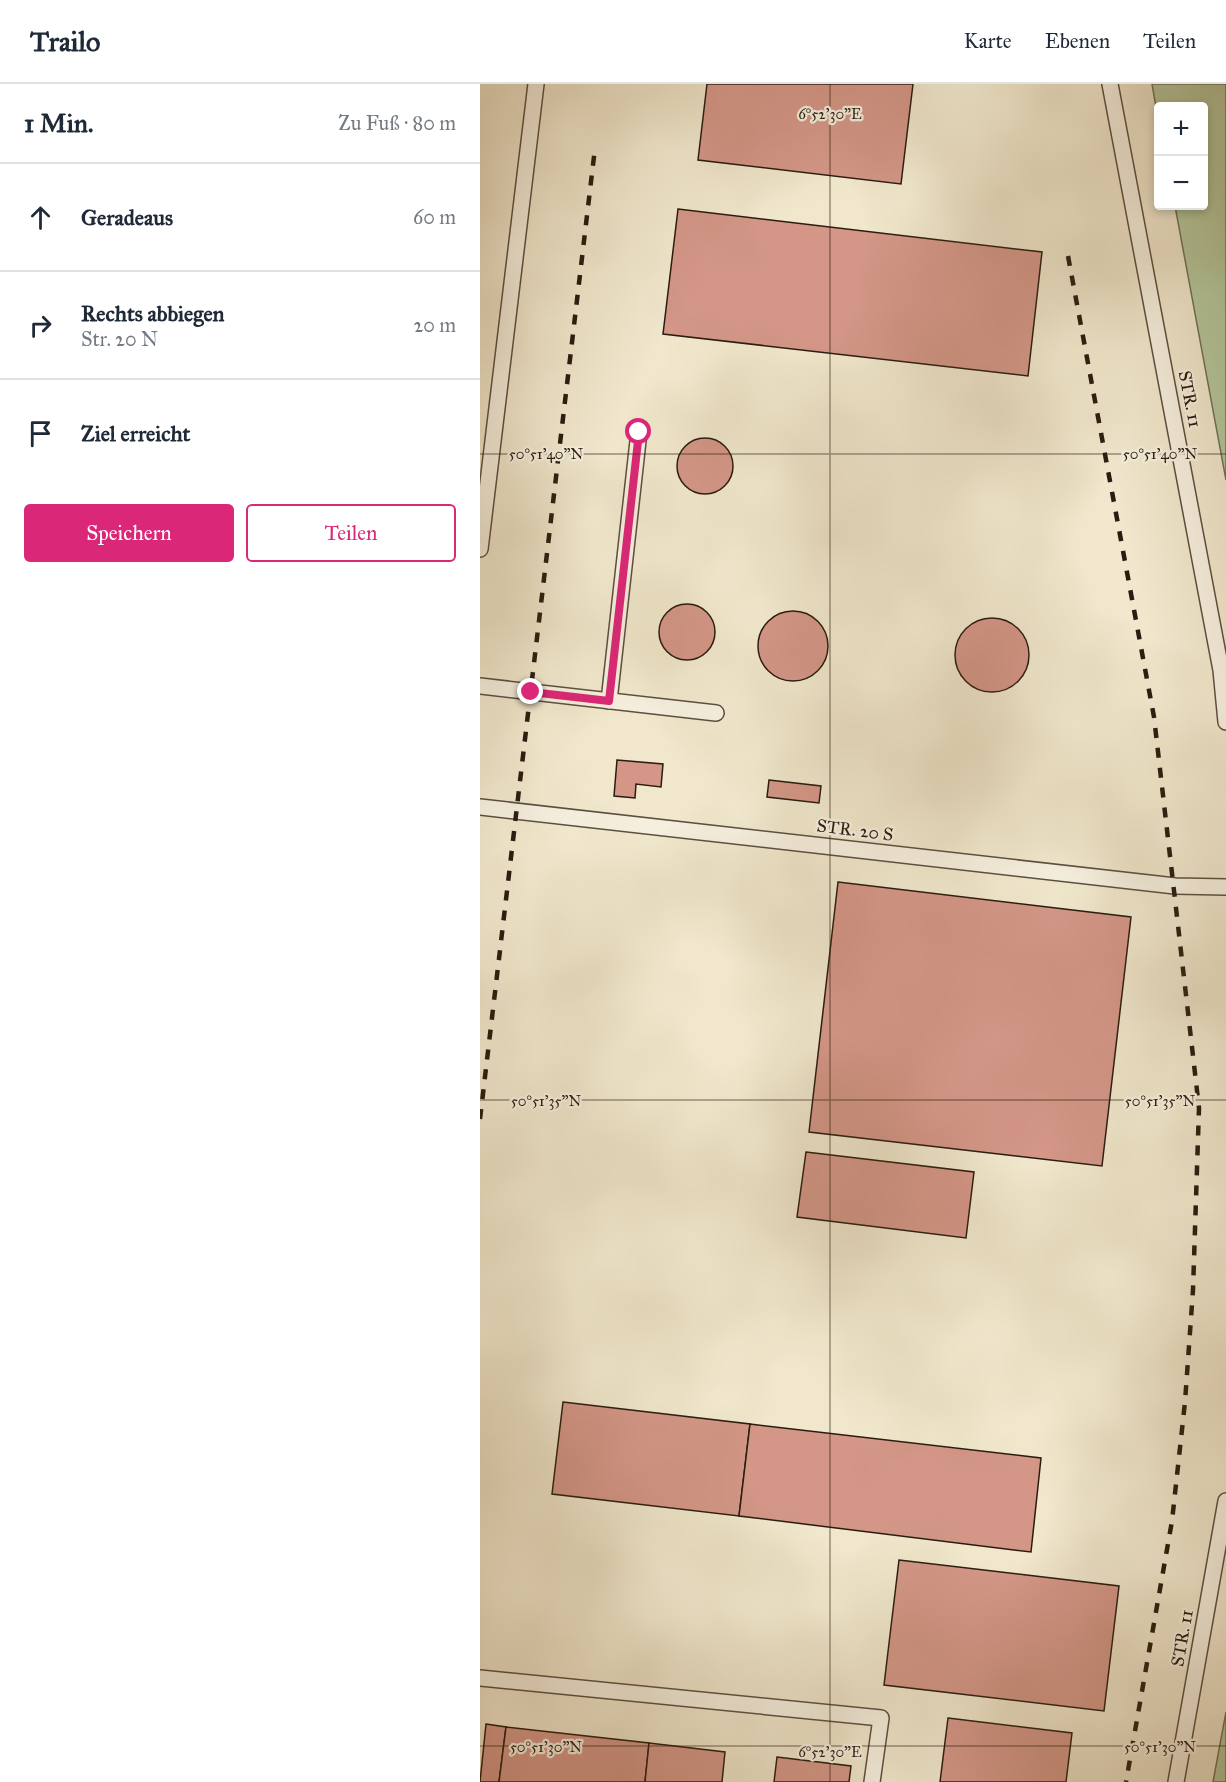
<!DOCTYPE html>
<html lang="de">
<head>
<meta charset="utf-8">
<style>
  :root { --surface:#fff; --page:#f6f6f7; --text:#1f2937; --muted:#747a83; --line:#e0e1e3; --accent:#db2777 }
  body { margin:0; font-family:"IM FELL Great Primer",serif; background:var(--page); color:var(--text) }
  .controls { position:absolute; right:18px; top:18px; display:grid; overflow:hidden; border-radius:6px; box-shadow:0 3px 9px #0003 }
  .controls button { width:54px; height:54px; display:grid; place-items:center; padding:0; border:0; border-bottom:2px solid var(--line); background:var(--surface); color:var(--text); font:30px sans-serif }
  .stop { position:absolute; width:18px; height:18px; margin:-14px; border:4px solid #db2777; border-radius:50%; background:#fff }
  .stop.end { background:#db2777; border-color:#fff; box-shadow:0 2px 6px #0008 }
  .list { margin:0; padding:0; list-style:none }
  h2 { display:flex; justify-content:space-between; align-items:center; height:78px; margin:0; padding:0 24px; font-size:26px }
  h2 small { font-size:20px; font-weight:400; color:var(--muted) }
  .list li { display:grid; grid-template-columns:39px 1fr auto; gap:18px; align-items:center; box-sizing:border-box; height:108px; padding:0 24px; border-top:2px solid var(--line) }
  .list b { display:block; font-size:22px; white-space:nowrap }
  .list p { margin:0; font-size:20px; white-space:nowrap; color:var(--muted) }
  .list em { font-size:20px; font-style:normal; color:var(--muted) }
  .actions { display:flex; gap:12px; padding:18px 24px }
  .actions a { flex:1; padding:14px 0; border:2px solid var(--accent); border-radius:6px; text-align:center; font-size:21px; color:var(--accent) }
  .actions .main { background:var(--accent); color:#fff }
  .icon { flex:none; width:33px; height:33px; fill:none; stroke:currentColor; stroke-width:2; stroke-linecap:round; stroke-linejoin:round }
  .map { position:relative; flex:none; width:746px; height:1698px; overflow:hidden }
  header { display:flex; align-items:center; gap:36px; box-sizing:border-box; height:84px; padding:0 30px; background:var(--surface); border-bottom:2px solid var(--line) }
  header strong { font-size:28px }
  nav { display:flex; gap:33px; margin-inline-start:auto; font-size:21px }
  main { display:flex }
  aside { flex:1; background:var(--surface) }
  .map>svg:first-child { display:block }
</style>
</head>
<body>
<header>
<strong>Trailo</strong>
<nav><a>Karte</a><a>Ebenen</a><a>Teilen</a></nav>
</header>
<main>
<aside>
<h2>1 Min.<small>Zu Fuß · 80 m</small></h2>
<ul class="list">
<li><svg class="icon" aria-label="ahead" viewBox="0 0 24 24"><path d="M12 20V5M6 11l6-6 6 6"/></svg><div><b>Geradeaus</b></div><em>60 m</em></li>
<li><svg class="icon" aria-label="right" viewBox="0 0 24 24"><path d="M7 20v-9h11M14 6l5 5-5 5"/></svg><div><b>Rechts abbiegen</b><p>Str. 20 N</p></div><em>20 m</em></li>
<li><svg class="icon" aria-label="arrive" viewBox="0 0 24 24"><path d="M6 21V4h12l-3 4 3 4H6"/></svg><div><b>Ziel erreicht</b></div></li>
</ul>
<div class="actions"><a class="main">Speichern</a><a>Teilen</a></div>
</aside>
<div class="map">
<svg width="746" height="1698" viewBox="0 0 746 1698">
  <rect width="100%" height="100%" fill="#f0e7cc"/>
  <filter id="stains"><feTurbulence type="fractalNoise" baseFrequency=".00333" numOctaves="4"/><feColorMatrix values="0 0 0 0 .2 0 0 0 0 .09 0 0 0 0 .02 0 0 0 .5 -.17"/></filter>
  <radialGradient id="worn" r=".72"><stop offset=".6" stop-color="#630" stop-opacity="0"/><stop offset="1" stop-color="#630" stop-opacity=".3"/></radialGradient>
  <g fill="#b4c79c" stroke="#6f7256" stroke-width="1.5">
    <path d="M 672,0 L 746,0 L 746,396 L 695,122 L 724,122 L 724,22 L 678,22 L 678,35 Z"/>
    <path d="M 746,1628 L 746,1698 L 733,1698 Z"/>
  </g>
  <g fill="#d39687" stroke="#2a1c10" stroke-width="1.5">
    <path d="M 227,0 L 433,0 L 421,100 L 218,76 Z"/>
    <path d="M 198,125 L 562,168 L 548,292 L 183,250 Z"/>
    <circle cx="225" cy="382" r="28"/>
    <circle cx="207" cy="548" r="28"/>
    <circle cx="313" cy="562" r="35"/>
    <circle cx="512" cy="571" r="37"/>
    <path d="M 137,676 L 183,680 L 181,703 L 156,700 L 155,714 L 134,712 Z"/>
    <path d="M 289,696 L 341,702 L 339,719 L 287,713 Z"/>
    <path d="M 358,798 L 651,833 L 622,1082 L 329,1048 Z"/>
    <path d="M 326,1068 L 494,1088 L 486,1154 L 317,1133 Z"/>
    <path d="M 83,1318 L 270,1340 L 259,1432 L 72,1410 Z"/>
    <path d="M 270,1340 L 561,1374 L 551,1468 L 259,1432 Z"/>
    <path d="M 419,1476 L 639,1502 L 624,1627 L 404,1601 Z"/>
    <path d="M 468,1634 L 592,1649 L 586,1698 L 460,1698 Z"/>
    <path d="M 6,1640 L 26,1643 L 19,1698 L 0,1698 Z"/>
    <path d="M 26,1643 L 169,1659 L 165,1698 L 19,1698 Z"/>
    <path d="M 169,1659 L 245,1668 L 242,1698 L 165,1698 Z"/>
    <path d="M 297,1673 L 371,1682 L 369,1698 L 294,1698 Z"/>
  </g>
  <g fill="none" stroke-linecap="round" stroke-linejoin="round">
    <defs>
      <g id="lane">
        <path d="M 630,0 L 741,586 L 746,638"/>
        <path d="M 0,465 L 56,0"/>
        <path d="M 0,602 L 236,629"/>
        <path d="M 129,617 L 159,348"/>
        <path d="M 0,723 L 695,802 L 746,803"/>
        <path d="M 0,1594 L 401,1634 L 392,1698"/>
        <path d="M 696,1698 L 746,1417"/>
      </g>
    </defs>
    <use href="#lane" stroke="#5c4f3f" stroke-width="18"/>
    <use href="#lane" stroke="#f5efde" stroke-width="15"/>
    <g stroke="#2a1c10" stroke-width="4.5" stroke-dasharray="10 10" stroke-linecap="butt">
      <path d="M 588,172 L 674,633 L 719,1024 L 713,1206 L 705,1318 L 692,1437 L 646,1698"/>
      <path d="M 0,1035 L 115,64"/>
    </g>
  </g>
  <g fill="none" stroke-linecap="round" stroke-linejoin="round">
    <path stroke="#db2777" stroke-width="8" d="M 51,608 L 129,617 L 159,348"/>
  </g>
  <path fill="none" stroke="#2a1c10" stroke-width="1.5" stroke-opacity="0.45" d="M 350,0 L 350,1698M 0,370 L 746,370M 0,1016 L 746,1016M 0,1662 L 746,1662"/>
  <g text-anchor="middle" stroke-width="4.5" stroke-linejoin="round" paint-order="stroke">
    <g font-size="18" fill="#2a1c10" stroke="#f5efde">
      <text transform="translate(710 315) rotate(79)" y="6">STR. 11</text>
      <text transform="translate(375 746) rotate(7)" y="6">STR. 20 S</text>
      <text transform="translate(702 1554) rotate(-80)" y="6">STR. 11</text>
    </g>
  </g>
  <g font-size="15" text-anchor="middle" fill="#2a1c10" stroke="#f5efde" stroke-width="4.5" stroke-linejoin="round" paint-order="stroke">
    <text x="350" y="35">6°52'30"E</text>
    <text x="66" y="375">50°51'40"N</text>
    <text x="680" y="375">50°51'40"N</text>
    <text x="66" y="1022">50°51'35"N</text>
    <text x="680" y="1022">50°51'35"N</text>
    <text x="66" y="1668">50°51'30"N</text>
    <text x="680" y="1668">50°51'30"N</text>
    <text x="350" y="1673">6°52'30"E</text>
  </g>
  <rect width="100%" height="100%" filter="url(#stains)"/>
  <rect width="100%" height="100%" fill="url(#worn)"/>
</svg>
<div class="controls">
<button>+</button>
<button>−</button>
</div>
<div class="stop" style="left:159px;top:348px"></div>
<div class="stop end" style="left:51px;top:608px"></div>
</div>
</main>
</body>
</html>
